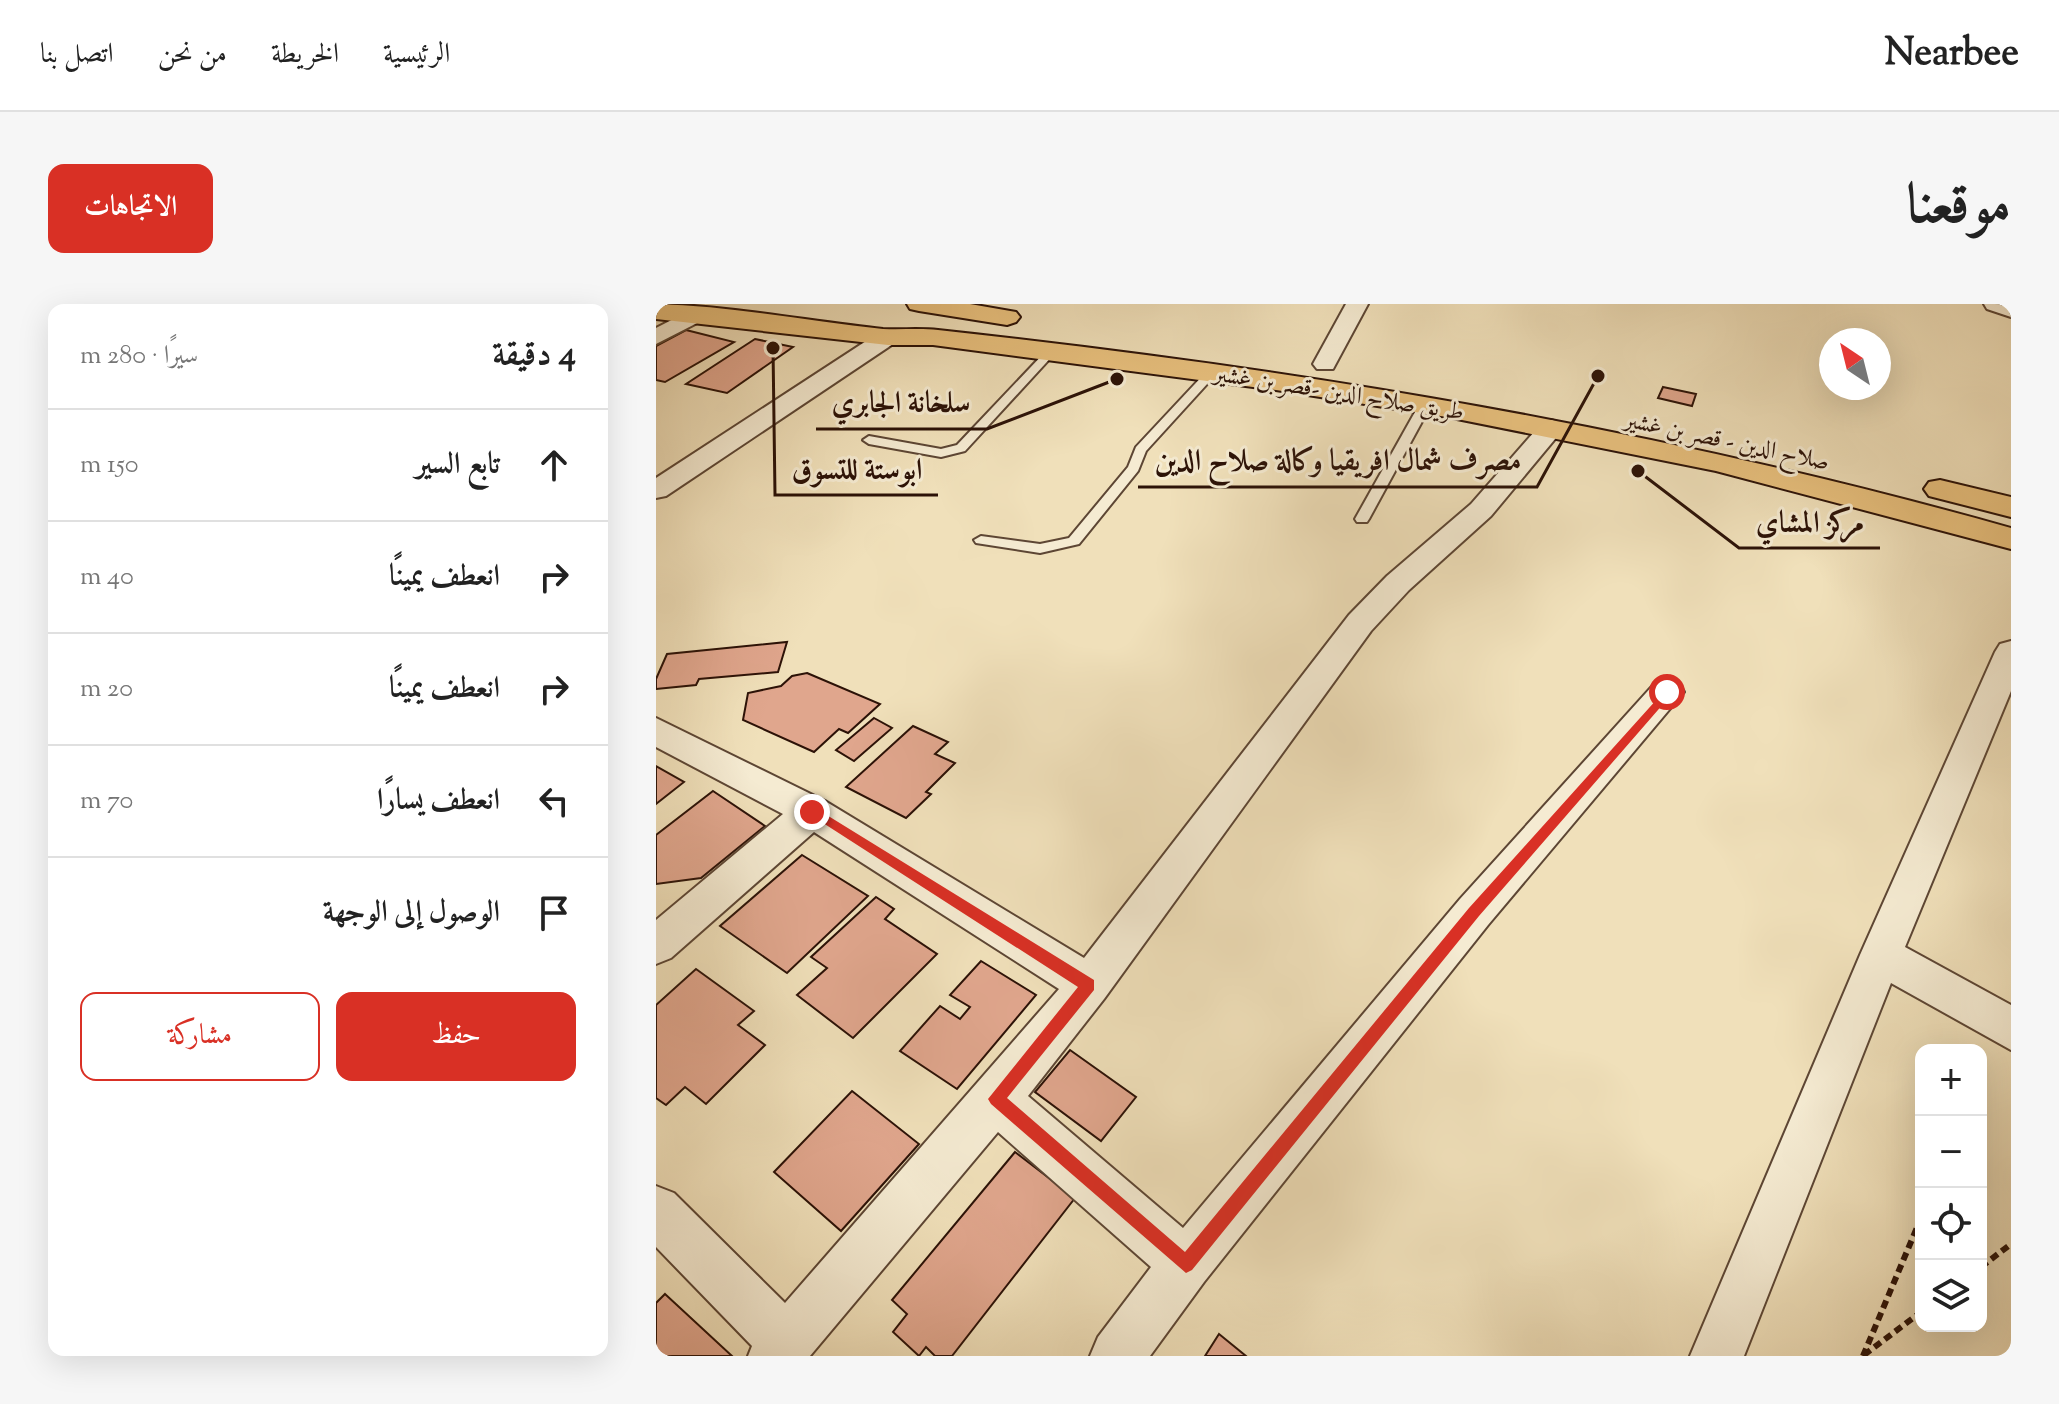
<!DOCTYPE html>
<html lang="ar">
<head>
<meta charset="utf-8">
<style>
  :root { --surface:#fff; --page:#f6f6f6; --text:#222; --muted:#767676; --line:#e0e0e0; --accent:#d93025 }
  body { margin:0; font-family:"Sorts Mill Goudy",Amiri,serif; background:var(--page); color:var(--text); direction:rtl }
  .controls { position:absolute; right:24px; bottom:24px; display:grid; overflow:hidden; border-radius:16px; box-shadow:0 8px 32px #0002 }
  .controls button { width:72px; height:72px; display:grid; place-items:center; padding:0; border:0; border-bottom:2px solid var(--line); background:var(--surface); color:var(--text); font:40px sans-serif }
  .compass { position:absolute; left:1163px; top:24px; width:72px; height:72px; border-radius:50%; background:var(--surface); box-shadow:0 8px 32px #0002; rotate:325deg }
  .stop { position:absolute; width:24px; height:24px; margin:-18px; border:6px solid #d93025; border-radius:50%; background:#fff }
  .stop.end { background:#d93025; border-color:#fff; box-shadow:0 2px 8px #0008 }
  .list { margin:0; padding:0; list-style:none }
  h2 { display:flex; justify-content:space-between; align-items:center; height:104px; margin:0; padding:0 32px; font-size:34px }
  h2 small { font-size:26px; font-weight:400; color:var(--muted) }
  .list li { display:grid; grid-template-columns:52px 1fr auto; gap:24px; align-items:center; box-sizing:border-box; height:112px; padding:0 32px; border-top:2px solid var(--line) }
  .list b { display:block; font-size:30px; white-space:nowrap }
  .list em { font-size:26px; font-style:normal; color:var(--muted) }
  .actions { display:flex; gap:16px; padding:24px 32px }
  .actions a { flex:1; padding:18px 0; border:2px solid var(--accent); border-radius:16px; text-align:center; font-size:28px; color:var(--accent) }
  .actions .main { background:var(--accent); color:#fff }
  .icon { flex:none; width:44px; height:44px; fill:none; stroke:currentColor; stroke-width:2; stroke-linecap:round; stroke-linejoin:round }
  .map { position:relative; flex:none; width:1355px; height:1052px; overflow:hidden; direction:ltr; border-radius:16px }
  header { display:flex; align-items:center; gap:48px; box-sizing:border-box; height:112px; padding:0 40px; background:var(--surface); border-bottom:2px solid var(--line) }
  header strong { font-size:38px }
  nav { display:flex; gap:44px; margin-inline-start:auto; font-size:28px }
  .intro { display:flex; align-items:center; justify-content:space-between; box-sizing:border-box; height:192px; padding:0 48px }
  h1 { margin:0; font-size:56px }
  .button { padding:20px 36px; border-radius:16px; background:var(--accent); color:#fff; font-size:28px; font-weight:700 }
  main { display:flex; gap:48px; padding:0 48px }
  aside { flex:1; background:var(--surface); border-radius:16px; box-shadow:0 8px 32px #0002 }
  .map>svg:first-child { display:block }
</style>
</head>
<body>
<header>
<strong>Nearbee</strong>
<nav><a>الرئيسية</a><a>الخريطة</a><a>من نحن</a><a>اتصل بنا</a></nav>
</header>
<div class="intro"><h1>موقعنا</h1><a class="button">الاتجاهات</a></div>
<main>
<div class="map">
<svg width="1355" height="1052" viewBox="0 0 1355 1052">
  <rect width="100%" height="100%" fill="#f0e0ba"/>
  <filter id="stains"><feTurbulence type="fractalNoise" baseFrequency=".0025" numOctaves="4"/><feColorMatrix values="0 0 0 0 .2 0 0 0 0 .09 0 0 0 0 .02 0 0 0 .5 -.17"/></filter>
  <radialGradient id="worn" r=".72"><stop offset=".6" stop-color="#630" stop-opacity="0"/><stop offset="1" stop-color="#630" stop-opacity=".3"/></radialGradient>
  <g fill="#e0a68d" stroke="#2c1207" stroke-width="2">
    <path d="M 30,26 L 78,38 L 9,78 L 0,76 L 0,42 Z"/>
    <path d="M 99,35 L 137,43 L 71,89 L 30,80 Z"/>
    <path d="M 1007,83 L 1040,90 L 1036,102 L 1002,94 Z"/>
    <path d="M 131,338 L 122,368 L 43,375 L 40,381 L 0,385 L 0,375 L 11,350 Z"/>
    <path d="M 151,369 L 224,400 L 192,429 L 183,425 L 158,448 L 87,416 L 92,389 L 125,382 L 136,372 Z"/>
    <path d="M 218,414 L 236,424 L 198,457 L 180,446 Z"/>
    <path d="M 257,422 L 292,438 L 279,450 L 299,459 L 270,488 L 275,490 L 250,514 L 190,483 Z"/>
    <path d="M 0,462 L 28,478 L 0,500 Z"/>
    <path d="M 57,487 L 109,522 L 45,574 L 0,580 L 0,531 Z"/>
    <path d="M 146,551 L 212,592 L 131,669 L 64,622 Z"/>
    <path d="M 220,593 L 238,605 L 229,615 L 281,650 L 197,734 L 141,691 L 171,664 L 155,653 Z"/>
    <path d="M 325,657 L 380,691 L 301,785 L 244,747 L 284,702 L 304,715 L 314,703 L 294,691 Z"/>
    <path d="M 40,665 L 98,707 L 82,721 L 109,741 L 50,800 L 29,783 L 10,801 L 0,794 L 0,701 Z"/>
    <path d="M 414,746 L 480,793 L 445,837 L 379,788 Z"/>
    <path d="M 196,787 L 263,840 L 185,927 L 118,868 Z"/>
    <path d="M 359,848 L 419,894 L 296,1052 L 279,1052 L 270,1043 L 263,1052 L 237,1028 L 251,1010 L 236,996 Z"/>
    <path d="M 9,990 L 76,1052 L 0,1052 L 0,999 Z"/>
    <path d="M 563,1030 L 590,1052 L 549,1052 Z"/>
  </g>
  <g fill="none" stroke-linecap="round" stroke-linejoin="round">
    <defs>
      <g id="service">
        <path d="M 391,46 L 400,48 L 309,147 L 285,153 L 213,140 L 207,136 L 213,132 L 285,145 L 301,141 Z"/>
        <path d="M 552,66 L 562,68 L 490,147 L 482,167 L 423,240 L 384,249 L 320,239 L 318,236 L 325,232 L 384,240 L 413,234 L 472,163 L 480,143 Z"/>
        <path d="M 769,97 L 775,101 L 713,215 L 711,218 L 701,218 L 699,215 L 763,101 Z"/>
      </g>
      <g id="minor">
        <path d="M 690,0 L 712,0 L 677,65 L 661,65 L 657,60 Z"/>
        <path d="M 1328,0 L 1355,0 L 1355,13 L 1331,5 Z"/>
        <path d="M 39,4 L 47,6 L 50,11 L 47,16 L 0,40 L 0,24 Z"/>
        <path d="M 232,26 L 240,28 L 243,33 L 240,38 L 10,192 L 0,194 L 0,174 L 224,28 Z"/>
        <path d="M 895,116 L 904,119 L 908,124 L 904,129 L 835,212 L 753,286 L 715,327 L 448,695 L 372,792 L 527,924 L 804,595 L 999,379 L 1011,376 L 1023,379 L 1028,388 L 832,621 L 548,978 L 494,1052 L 434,1052 L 442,1033 L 495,963 L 342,828 L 154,1052 L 92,1052 L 96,1042 L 0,943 L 0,882 L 18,889 L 129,999 L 403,685 L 158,528 L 15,654 L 0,660 L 0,616 L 127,510 L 0,443 L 0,414 L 169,497 L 428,654 L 693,311 L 731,272 L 815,200 L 886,119 Z"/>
        <path d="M 1355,337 L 1355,387 L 1249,643 L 1355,701 L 1355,746 L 1235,679 L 1088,1052 L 1034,1052 L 1204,651 L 1339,348 L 1344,340 Z"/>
      </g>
      <g id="trunk">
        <path d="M 0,0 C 76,2 152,17 227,25 C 245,26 264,24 282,26 C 645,65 1004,125 1355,224 L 1355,245 L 1060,167 L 791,113 L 620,86 L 277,41 L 232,41 L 0,15 Z"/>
        <path d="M 251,0 L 314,0 L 360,8 L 364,13 L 360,18 L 351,21 L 263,7 L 254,5 Z"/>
        <path d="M 1284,176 L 1355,193 L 1355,213 L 1273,192 L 1268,185 L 1273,178 Z"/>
      </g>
    </defs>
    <use href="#service" stroke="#5d4634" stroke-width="4"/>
    <use href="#minor" stroke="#5d4634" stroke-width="4"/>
    <use href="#trunk" stroke="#2c1207" stroke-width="4"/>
    <g stroke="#2c1207" stroke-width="6" stroke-dasharray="8 5" stroke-linecap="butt">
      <path d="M 1325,963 L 1355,940"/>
      <path d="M 1208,1051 L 1265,1008"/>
      <path d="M 1207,1052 L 1265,914"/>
    </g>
    <use href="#service" fill="#f5ebd2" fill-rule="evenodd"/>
    <use href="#minor" fill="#f5ebd2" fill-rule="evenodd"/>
    <use href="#trunk" fill="#e8c07d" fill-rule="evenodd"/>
  </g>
  <path fill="#d93025" d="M 1011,384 L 1015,385 L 1015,391 L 823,612 L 536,966 L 530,969 L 335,800 L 332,795 L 422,683 L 150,508 L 152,505 L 161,505 L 438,676 L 438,686 L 351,794 L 529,948 L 813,604 Z"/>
  <g text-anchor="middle" stroke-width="6" stroke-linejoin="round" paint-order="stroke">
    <g font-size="24" fill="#2c1207" stroke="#f5ebd2">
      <text transform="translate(683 88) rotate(9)" y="8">طريق صلاح الدين -قصر بن غشير</text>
      <text transform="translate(1071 136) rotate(12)" y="8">صلاح الدين - قصر بن غشير</text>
    </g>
  </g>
  <path fill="none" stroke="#2c1207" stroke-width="3" d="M461 75L331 125H160M942 72L881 183H482M117 44L119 191H282M982 167L1083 244H1224"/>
  <g fill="#2c1207" stroke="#f5ebd2" stroke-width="3">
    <circle cx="461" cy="75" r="8"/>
    <circle cx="942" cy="72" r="8"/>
    <circle cx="117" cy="44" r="8"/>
    <circle cx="982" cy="167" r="8"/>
  </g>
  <g font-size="30" text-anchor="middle" font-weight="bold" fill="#2c1207" stroke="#f5ebd2" stroke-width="6" stroke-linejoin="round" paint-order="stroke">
    <text x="245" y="108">سلخانة الجابري</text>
    <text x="682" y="166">مصرف شمال افريقيا وكالة صلاح الدين</text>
    <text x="201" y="175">ابوستة للتسوق</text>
    <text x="1154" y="228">مركز المشاي</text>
  </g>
  <rect width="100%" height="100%" filter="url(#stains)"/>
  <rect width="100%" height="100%" fill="url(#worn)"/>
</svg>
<div class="controls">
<button>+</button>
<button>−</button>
<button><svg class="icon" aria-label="locate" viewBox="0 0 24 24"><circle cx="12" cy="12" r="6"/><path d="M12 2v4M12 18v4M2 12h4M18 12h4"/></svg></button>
<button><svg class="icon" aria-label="layers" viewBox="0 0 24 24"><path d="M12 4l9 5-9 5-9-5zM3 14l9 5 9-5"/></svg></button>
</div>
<svg class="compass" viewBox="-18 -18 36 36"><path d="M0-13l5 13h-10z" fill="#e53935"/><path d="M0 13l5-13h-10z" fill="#767676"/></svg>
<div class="stop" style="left:1011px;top:388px"></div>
<div class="stop end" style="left:156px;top:508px"></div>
</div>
<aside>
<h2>4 دقيقة<small>سيرًا · 280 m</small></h2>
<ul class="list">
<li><svg class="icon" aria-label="ahead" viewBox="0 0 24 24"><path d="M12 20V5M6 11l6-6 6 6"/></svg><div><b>تابع السير</b></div><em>150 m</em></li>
<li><svg class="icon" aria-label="right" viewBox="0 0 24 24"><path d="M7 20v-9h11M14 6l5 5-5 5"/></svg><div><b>انعطف يمينًا</b></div><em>40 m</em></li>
<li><svg class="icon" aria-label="right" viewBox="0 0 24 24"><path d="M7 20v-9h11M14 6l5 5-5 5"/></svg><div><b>انعطف يمينًا</b></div><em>20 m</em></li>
<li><svg class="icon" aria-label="left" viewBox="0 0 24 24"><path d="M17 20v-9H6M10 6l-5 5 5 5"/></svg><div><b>انعطف يسارًا</b></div><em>70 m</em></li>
<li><svg class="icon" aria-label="arrive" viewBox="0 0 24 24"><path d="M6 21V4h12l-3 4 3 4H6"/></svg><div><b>الوصول إلى الوجهة</b></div></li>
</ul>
<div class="actions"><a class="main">حفظ</a><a>مشاركة</a></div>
</aside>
</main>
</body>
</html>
